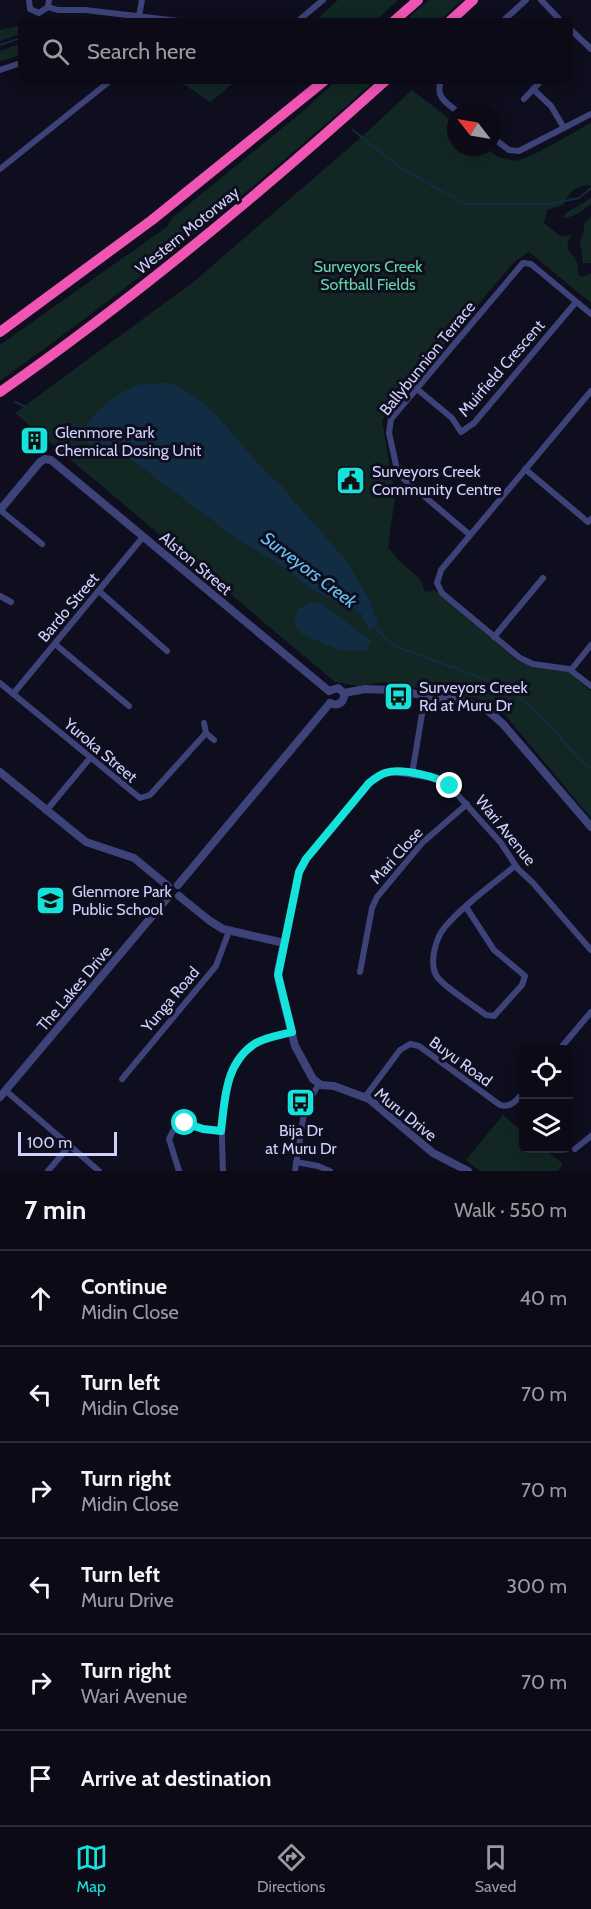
<!DOCTYPE html>
<html lang="en">
<head>
<meta charset="utf-8">
<style>
  :root { --surface:#0b0a16; --page:#14131f; --text:#f1f3f6; --muted:#9a9aa1; --line:#2b2b35; --accent:#14e2db }
  body { margin:0; font-family:Cabin,sans-serif; background:var(--page); color:var(--text) }
  .controls { position:absolute; right:18px; bottom:18px; display:grid; overflow:hidden; border-radius:9px; box-shadow:0 3px 15px #0003 }
  .controls button { width:54px; height:54px; display:grid; place-items:center; padding:0; border:0; border-bottom:2px solid var(--line); background:var(--surface); color:var(--text); font:30px sans-serif }
  .compass { position:absolute; left:447px; top:102px; width:54px; height:54px; border-radius:50%; background:var(--surface); box-shadow:0 3px 15px #0003; rotate:301deg }
  .scale { position:absolute; left:18px; bottom:15px; width:99px; box-sizing:border-box; padding-left:6px; border:3px solid #cfd0fb; border-top:0; font-size:16px; line-height:21px; white-space:nowrap; color:#cfd0fb; -webkit-text-stroke:4px #0f0e1e; paint-order:stroke }
  .stop { position:absolute; width:18px; height:18px; margin:-14px; border:4px solid #14e2db; border-radius:50%; background:#fff }
  .stop.end { background:#14e2db; border-color:#fff; box-shadow:0 2px 6px #0008 }
  .list { margin:0; padding:0; list-style:none }
  h2 { display:flex; justify-content:space-between; align-items:center; height:78px; margin:0; padding:0 24px; font-size:26px }
  h2 small { font-size:20px; font-weight:400; color:var(--muted) }
  .list li { display:grid; grid-template-columns:39px 1fr auto; gap:18px; align-items:center; box-sizing:border-box; height:96px; padding:0 24px; border-top:2px solid var(--line) }
  .list b { display:block; font-size:22px; white-space:nowrap }
  .list p { margin:0; font-size:20px; white-space:nowrap; color:var(--muted) }
  .list em { font-size:20px; font-style:normal; color:var(--muted) }
  .icon { flex:none; width:33px; height:33px; fill:none; stroke:currentColor; stroke-width:2; stroke-linecap:round; stroke-linejoin:round }
  .map { position:relative; flex:none; width:591px; height:1171px; overflow:hidden }
  .search { position:absolute; background:var(--surface); box-shadow:0 3px 15px #0003; left:18px; right:18px; top:18px; height:66px; display:flex; align-items:center; gap:15px; box-sizing:border-box; padding:0 21px; border-radius:9px; color:var(--muted); font-size:22px }
  .sheet { height:654px; background:var(--surface) }
  nav { display:flex; justify-content:space-around; align-items:center; box-sizing:border-box; height:84px; border-top:2px solid var(--line); background:var(--surface); font-size:16px; color:var(--muted) }
  nav a { display:grid; justify-items:center; gap:3px }
  nav .on { color:var(--accent) }
  .map>svg:first-child { display:block }
</style>
</head>
<body>
<div class="map">
<svg width="591" height="1171" viewBox="0 0 591 1171">
  <rect width="100%" height="100%" fill="#0f0e1e"/>
  <g fill="#122724">
    <path d="M 338,0 L 398,0 L 375,21 L 315,21 Z"/>
    <path d="M 429,0 L 462,0 L 439,21 L 405,21 Z"/>
    <path d="M 21,25 L 21,34 L 0,41 L 0,30 Z"/>
    <path d="M 21,43 L 21,55 L 0,61 L 0,51 Z"/>
    <path d="M 179,81 L 236,81 L 210,102 Z"/>
    <path d="M 336,81 L 374,81 C 256,188 129,288 0,381 L 0,345 L 168,226 L 172,218 L 302,112 Z"/>
    <path d="M 412,90 L 456,124 L 456,147 L 485,147 L 498,157 L 516,161 L 535,154 L 591,123 L 591,186 C 576,183 568,194 563,205 L 547,210 L 544,223 L 560,236 L 571,235 C 562,253 573,250 577,263 C 578,267 578,271 578,274 L 582,277 L 591,273 L 591,303 L 529,252 L 513,263 L 382,420 L 395,497 L 388,547 L 399,561 L 420,579 L 425,592 L 435,590 L 519,662 L 569,672 L 591,691 L 591,818 L 505,715 L 491,703 L 474,698 L 384,682 L 358,686 L 335,682 L 15,413 L 196,280 L 366,133 Z"/>
    <path d="M 591,198 L 591,204 C 582,211 574,217 563,218 L 566,213 Z"/>
    <path d="M 591,216 L 591,263 L 583,263 L 580,241 L 584,231 L 584,224 Z"/>
    <path d="M 503,1115 L 523,1132 L 524,1148 L 544,1149 L 563,1164 L 558,1171 L 480,1171 L 466,1160 Z"/>
  </g>
  <g fill="#122c43">
    <path d="M 142,384 C 152,384 166,381 175,385 C 215,403 239,446 269,475 C 276,481 282,484 286,492 L 344,558 L 369,598 L 378,624 L 369,630 L 361,613 L 335,602 L 307,586 L 289,571 L 228,532 L 128,457 L 89,444 L 81,436 C 90,414 119,390 142,384 Z"/>
    <path d="M 312,602 L 321,603 L 371,641 L 366,651 L 339,650 L 303,635 L 294,622 L 298,609 Z"/>
  </g>
  <g fill="none" stroke-linecap="round" stroke-linejoin="round">
    <g stroke="#122c43" stroke-width="2">
      <path d="M 0,45 L 21,38"/>
      <path d="M 296,81 L 299,84"/>
      <path d="M 353,130 L 399,167 L 465,204 L 550,204 L 579,198 L 591,188"/>
      <path d="M 15,402 L 26,407"/>
      <path d="M 73,424 L 87,429"/>
      <path d="M 374,625 L 386,639 L 397,647 L 509,688 L 544,719 L 579,759 L 591,769"/>
    </g>
    <g stroke="#3d4379" stroke-width="6">
      <path d="M 29,0 L 30,9 L 39,13 L 48,7 L 49,0"/>
      <path d="M 541,0 L 561,21"/>
      <path d="M 48,7 L 58,10 L 85,10 L 179,21"/>
      <path d="M 138,21 L 142,0"/>
      <path d="M 298,21 L 323,0"/>
      <path d="M 503,21 L 526,0"/>
      <path d="M 570,29 L 591,49"/>
      <path d="M 0,70 L 21,63"/>
      <path d="M 441,81 C 435,96 446,103 457,111"/>
      <path d="M 533,89 L 551,106 L 564,128"/>
      <path d="M 524,99 L 541,81"/>
      <path d="M 492,137 L 509,150 L 519,151 L 591,114"/>
      <path d="M 0,169 L 110,81"/>
      <path d="M 417,389 L 452,418 L 461,432 L 474,423 L 576,302"/>
      <path d="M 591,391 L 441,570 L 437,583 L 442,593 L 520,658 L 533,664 L 569,669 L 591,686"/>
      <path d="M 525,469 L 588,522 L 591,519"/>
      <path d="M 0,510 L 42,544"/>
      <path d="M 470,535 L 398,474 L 389,433 L 391,419 L 523,263 L 531,264 L 591,314"/>
      <path d="M 99,591 L 167,651"/>
      <path d="M 0,596 L 11,602"/>
      <path d="M 494,637 L 543,578"/>
      <path d="M 55,644 L 129,706"/>
      <path d="M 571,670 L 591,645"/>
      <path d="M 0,683 L 140,798 L 150,795 L 206,733"/>
      <path d="M 13,694 L 143,537"/>
      <path d="M 204,723 L 206,733 L 214,740"/>
      <path d="M 412,774 L 425,696"/>
      <path d="M 46,811 L 90,758"/>
      <path d="M 466,907 L 494,950 L 525,976 L 522,985 L 494,1016 L 486,1015 C 475,1006 442,986 436,975 C 429,962 436,937 445,927 C 461,907 494,883 515,866"/>
      <path d="M 284,943 L 297,879 L 303,863 L 369,783 L 380,775 L 393,772 L 434,778 L 446,782 L 501,843 L 518,869 L 533,883 L 591,950"/>
      <path d="M 360,972 L 372,908 L 377,897 L 422,843 L 467,804"/>
      <path d="M 559,1050 L 591,1012"/>
      <path d="M 122,1079 L 216,966 L 229,931"/>
      <path d="M 5,1090 L 99,1171"/>
      <path d="M 365,1097 L 400,1050 L 410,1044 L 419,1046 L 500,1105 C 511,1108 517,1100 524,1092"/>
      <path d="M 575,1149 L 591,1136"/>
      <path d="M 296,1162 L 318,1166 L 330,1171"/>
      <path d="M 48,1171 L 70,1145"/>
      <path d="M 179,1171 L 169,1139 C 178,1118 184,1123 201,1128 C 207,1130 214,1131 221,1131"/>
      <path d="M 223,1171 C 222,1130 215,1067 257,1043 C 267,1037 281,1035 292,1032"/>
      <path d="M 295,1171 L 305,1107 L 319,1084"/>
    </g>
    <g stroke="#3d4379" stroke-width="8">
      <path d="M 0,510 L 40,462 L 45,459 L 51,460 L 329,691"/>
      <path d="M 329,691 L 338,688 L 344,693"/>
      <path d="M 344,693 L 365,689 L 391,690 L 467,702 L 486,709 L 503,724 L 591,827"/>
      <path d="M 330,703 C 338,707 345,702 344,693"/>
      <path d="M 0,772 L 86,842 L 134,858 L 168,886"/>
      <path d="M 178,885 L 330,703"/>
      <path d="M 179,896 L 210,921 L 223,929 L 284,943 L 278,971 L 279,982 L 295,1046 L 313,1079 L 321,1085 L 334,1086 L 369,1099 L 433,1153 L 468,1171"/>
      <path d="M 0,1097 L 169,896"/>
    </g>
    <g stroke="#f055b4" stroke-width="10">
      <path d="M 394,21 L 418,0"/>
      <path d="M 450,21 L 473,0"/>
      <path d="M 0,332 L 152,220 L 324,81"/>
      <path d="M 0,392 C 135,298 263,191 385,81"/>
    </g>
  </g>
  <g fill="none" stroke-linecap="round" stroke-linejoin="round">
    <path stroke="#14e2db" stroke-width="8" d="M 185,1123 L 203,1129 L 221,1131 C 225,1099 225,1062 256,1043 C 266,1037 281,1035 292,1032 L 278,975 L 299,872 L 306,859 L 369,783 C 374,779 379,775 385,773 C 401,768 438,776 450,786"/>
  </g>
  <defs>
    <symbol id="building-square" viewBox="-11 -11 22 22"><rect x="-9" y="-9" width="18" height="18" rx="4" fill="#14e2db" stroke="#0f0e1e"/><path d="M-4-6H4V6H1V3H-1V6H-4ZM-2.5-4.3h1.7v1.8h-1.7ZM.8-4.3h1.7v1.8H.8ZM-2.5-1h1.7V.8h-1.7ZM.8-1h1.7V.8H.8Z" fill="#111"/></symbol>
    <symbol id="civic-square" viewBox="-11 -11 22 22"><rect x="-9" y="-9" width="18" height="18" rx="4" fill="#14e2db" stroke="#0f0e1e"/><path d="M-.6-6.5H3V-4.5H.6V-3L4-1V1h2V6H-6V1h2V-1L-.6-3ZM-1.2 2.5V6h2.4V2.5Z" fill="#111"/></symbol>
    <symbol id="bus-square" viewBox="-11 -11 22 22"><rect x="-9" y="-9" width="18" height="18" rx="4" fill="#14e2db" stroke="#0f0e1e"/><path d="M-5-6H5V4H4V6H2V4H-2V6H-4V4H-5ZM-3.5-4V0h7V-4ZM-3.5 1.2v1.5H-2V1.2ZM2 1.2v1.5H3.5V1.2Z" fill="#111"/></symbol>
    <symbol id="school-square" viewBox="-11 -11 22 22"><rect x="-9" y="-9" width="18" height="18" rx="4" fill="#14e2db" stroke="#0f0e1e"/><path d="M0-5L7-2L0 1L-7-2ZM-4 1L0 2.5L4 1V4Q0 6-4 4Z" fill="#111"/></symbol>
  </defs>
  <g fill-rule="evenodd">
    <use href="#building-square" x="18" y="424" width="33" height="33"/>
    <use href="#civic-square" x="334" y="464" width="33" height="33"/>
    <use href="#bus-square" x="382" y="680" width="33" height="33"/>
    <use href="#school-square" x="34" y="884" width="33" height="33"/>
    <use href="#bus-square" x="284" y="1086" width="33" height="33"/>
  </g>
  <g text-anchor="middle" stroke-width="6" stroke-linejoin="round" paint-order="stroke">
    <g font-size="16" fill="#cfd0fb" stroke="#0f0e1e">
      <text transform="translate(187 230) rotate(-39)" y="6">Western Motorway</text>
      <text transform="translate(427 358) rotate(-51)" y="6">Ballybunnion Terrace</text>
      <text transform="translate(501 368) rotate(-49)" y="6">Muirfield Crescent</text>
      <text transform="translate(196 563) rotate(40)" y="6">Alston Street</text>
      <text transform="translate(68 607) rotate(-50)" y="6">Bardo Street</text>
      <text transform="translate(101 750) rotate(40)" y="6">Yuroka Street</text>
      <text transform="translate(506 830) rotate(51)" y="6">Wari Avenue</text>
      <text transform="translate(396 855) rotate(-48)" y="6">Mari Close</text>
      <text transform="translate(74 988) rotate(-50)" y="6">The Lakes Drive</text>
      <text transform="translate(170 999) rotate(-50)" y="6">Yunga Road</text>
      <text transform="translate(461 1061) rotate(36)" y="6">Buyu Road</text>
      <text transform="translate(406 1114) rotate(39)" y="6">Muru Drive</text>
    </g>
    <g font-size="16" fill="#63d3a8" stroke="#0f0e1e">
      <text x="368" y="272">Surveyors Creek<tspan x="368" dy="18">Softball Fields</tspan></text>
    </g>
    <g font-size="16" fill="#cfd0fb" stroke="#0f0e1e" text-anchor="start">
      <text x="55" y="438">Glenmore Park<tspan x="55" dy="18">Chemical Dosing Unit</tspan></text>
      <text x="372" y="477">Surveyors Creek<tspan x="372" dy="18">Community Centre</tspan></text>
      <text x="419" y="693">Surveyors Creek<tspan x="419" dy="18">Rd at Muru Dr</tspan></text>
      <text x="72" y="897">Glenmore Park<tspan x="72" dy="18">Public School</tspan></text>
      <text x="301" y="1136" text-anchor="middle">Bija Dr<tspan x="301" dy="18">at Muru Dr</tspan></text>
    </g>
    <g font-size="18" font-style="italic" fill="#67c3f1" stroke="#0f0e1e">
      <text transform="translate(309 570) rotate(37)" y="6">Surveyors Creek</text>
    </g>
  </g>
</svg>
<div class="controls">
<button><svg class="icon" aria-label="locate" viewBox="0 0 24 24"><circle cx="12" cy="12" r="6"/><path d="M12 2v4M12 18v4M2 12h4M18 12h4"/></svg></button>
<button><svg class="icon" aria-label="layers" viewBox="0 0 24 24"><path d="M12 4l9 5-9 5-9-5zM3 14l9 5 9-5"/></svg></button>
</div>
<svg class="compass" viewBox="-18 -18 36 36"><path d="M0-13l5 13h-10z" fill="#e53935"/><path d="M0 13l5-13h-10z" fill="#9a9aa1"/></svg>
<div class="scale">100 m</div>
<div class="stop" style="left:185px;top:1123px"></div>
<div class="stop end" style="left:450px;top:786px"></div>
<div class="search"><svg class="icon" aria-label="search" viewBox="0 0 24 24"><circle cx="10" cy="10" r="6"/><path d="M15 15l6 6"/></svg>Search here</div>
</div>
<section class="sheet">
<h2>7 min<small>Walk · 550 m</small></h2>
<ul class="list">
<li><svg class="icon" aria-label="ahead" viewBox="0 0 24 24"><path d="M12 20V5M6 11l6-6 6 6"/></svg><div><b>Continue</b><p>Midin Close</p></div><em>40 m</em></li>
<li><svg class="icon" aria-label="left" viewBox="0 0 24 24"><path d="M17 20v-9H6M10 6l-5 5 5 5"/></svg><div><b>Turn left</b><p>Midin Close</p></div><em>70 m</em></li>
<li><svg class="icon" aria-label="right" viewBox="0 0 24 24"><path d="M7 20v-9h11M14 6l5 5-5 5"/></svg><div><b>Turn right</b><p>Midin Close</p></div><em>70 m</em></li>
<li><svg class="icon" aria-label="left" viewBox="0 0 24 24"><path d="M17 20v-9H6M10 6l-5 5 5 5"/></svg><div><b>Turn left</b><p>Muru Drive</p></div><em>300 m</em></li>
<li><svg class="icon" aria-label="right" viewBox="0 0 24 24"><path d="M7 20v-9h11M14 6l5 5-5 5"/></svg><div><b>Turn right</b><p>Wari Avenue</p></div><em>70 m</em></li>
<li><svg class="icon" aria-label="arrive" viewBox="0 0 24 24"><path d="M6 21V4h12l-3 4 3 4H6"/></svg><div><b>Arrive at destination</b></div></li>
</ul>
</section>
<nav>
<a class="on"><svg class="icon" aria-label="map" viewBox="0 0 24 24"><path d="M3 6l6-2 6 2 6-2v14l-6 2-6-2-6 2zM9 4v14M15 6v14"/></svg>Map</a>
<a><svg class="icon" aria-label="directions" viewBox="0 0 24 24"><path d="M12 3l9 9-9 9-9-9zM9 14v-3h6M13 9l2 2-2 2"/></svg>Directions</a>
<a><svg class="icon" aria-label="saved" viewBox="0 0 24 24"><path d="M7 4h10v16l-5-4-5 4z"/></svg>Saved</a>
</nav>
</body>
</html>
